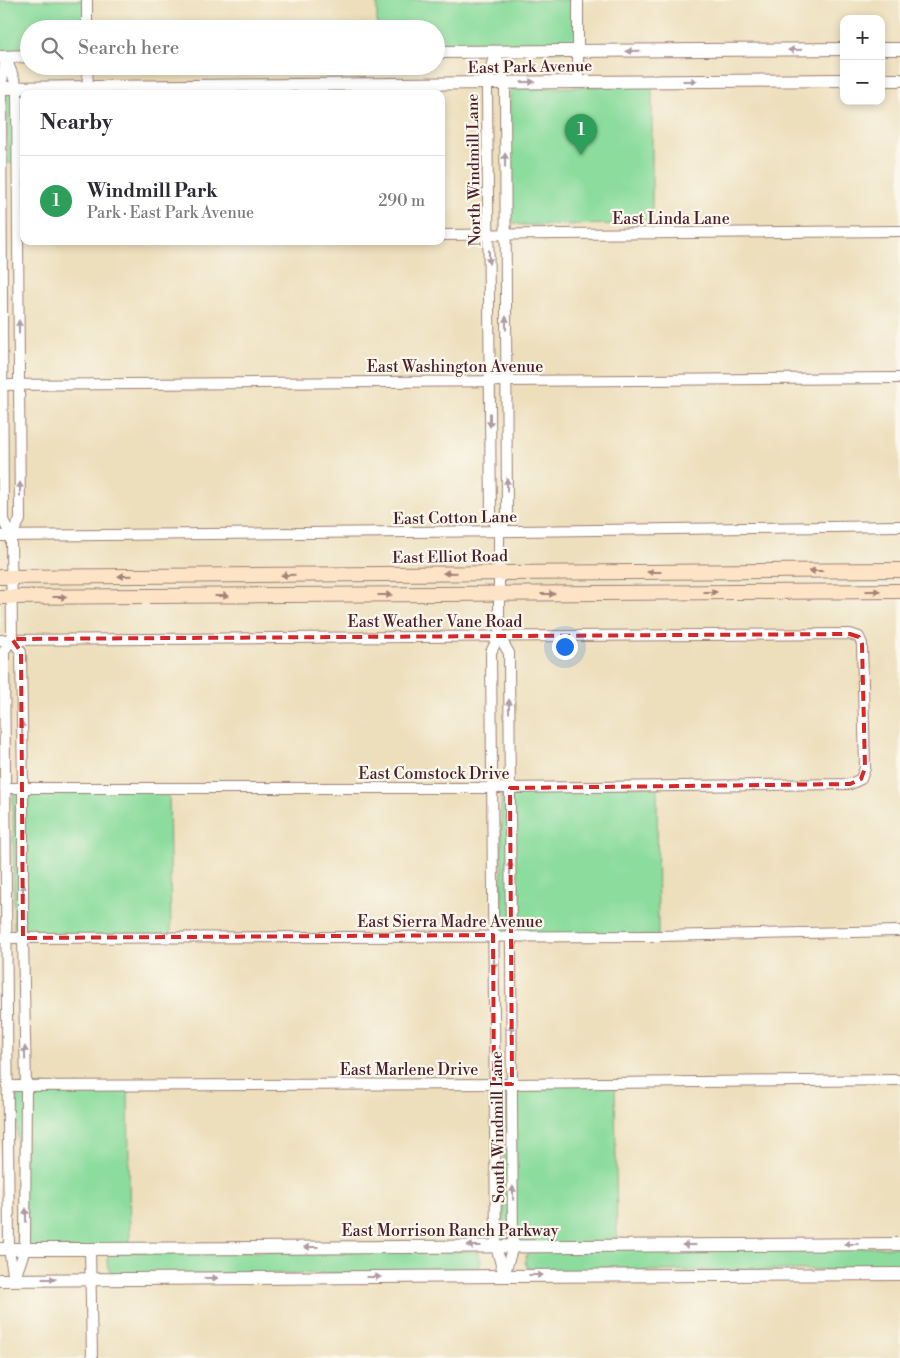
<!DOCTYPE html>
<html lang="en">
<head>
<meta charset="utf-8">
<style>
  :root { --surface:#fff; --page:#f2f2f3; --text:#2b2b33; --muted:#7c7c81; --line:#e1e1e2; --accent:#b45309 }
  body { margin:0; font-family:"Libre Bodoni",serif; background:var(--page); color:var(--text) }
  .controls { position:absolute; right:15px; top:15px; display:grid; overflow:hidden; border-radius:10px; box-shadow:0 2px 8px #0003 }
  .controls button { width:45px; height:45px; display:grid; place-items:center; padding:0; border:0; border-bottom:1px solid var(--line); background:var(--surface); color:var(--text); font:25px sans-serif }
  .you { position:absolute; left:564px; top:646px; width:18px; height:18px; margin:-12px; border:4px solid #fff; border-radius:50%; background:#1a73e8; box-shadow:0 0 0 8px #1a73e833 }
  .badge { display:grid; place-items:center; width:32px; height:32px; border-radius:50%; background:var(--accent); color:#fff; font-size:16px; font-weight:700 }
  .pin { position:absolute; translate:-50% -41px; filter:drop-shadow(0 1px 2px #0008) }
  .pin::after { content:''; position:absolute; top:26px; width:18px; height:15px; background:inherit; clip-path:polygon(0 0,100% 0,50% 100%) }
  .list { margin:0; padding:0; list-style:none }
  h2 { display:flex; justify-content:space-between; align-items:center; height:65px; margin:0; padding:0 20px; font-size:21px }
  h2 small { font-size:16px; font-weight:400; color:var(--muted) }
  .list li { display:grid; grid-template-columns:32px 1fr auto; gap:15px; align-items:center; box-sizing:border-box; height:90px; padding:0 20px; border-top:1px solid var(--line) }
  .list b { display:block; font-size:19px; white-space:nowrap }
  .list p { margin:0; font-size:16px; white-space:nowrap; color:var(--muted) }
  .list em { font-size:16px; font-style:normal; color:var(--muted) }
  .icon { flex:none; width:28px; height:28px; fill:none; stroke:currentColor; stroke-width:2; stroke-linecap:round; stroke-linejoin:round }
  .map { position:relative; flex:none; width:900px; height:1358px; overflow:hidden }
  .search { position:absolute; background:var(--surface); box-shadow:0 2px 8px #0003; left:20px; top:20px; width:425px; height:55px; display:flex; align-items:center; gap:12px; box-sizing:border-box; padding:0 18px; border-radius:28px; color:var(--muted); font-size:19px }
  .panel { position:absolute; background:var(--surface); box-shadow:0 2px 8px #0003; left:20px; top:90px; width:425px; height:155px; border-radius:10px }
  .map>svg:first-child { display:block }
</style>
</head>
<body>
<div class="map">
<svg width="900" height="1358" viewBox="0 0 900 1358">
  <rect width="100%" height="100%" fill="#fbf7ec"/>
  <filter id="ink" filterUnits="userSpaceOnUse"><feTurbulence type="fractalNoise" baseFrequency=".02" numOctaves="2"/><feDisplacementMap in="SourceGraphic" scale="10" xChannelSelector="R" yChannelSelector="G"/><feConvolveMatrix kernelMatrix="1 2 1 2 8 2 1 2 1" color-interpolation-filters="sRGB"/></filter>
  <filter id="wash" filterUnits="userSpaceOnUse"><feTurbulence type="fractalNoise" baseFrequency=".0096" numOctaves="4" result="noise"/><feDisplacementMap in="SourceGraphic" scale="20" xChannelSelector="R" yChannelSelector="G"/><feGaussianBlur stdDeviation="1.12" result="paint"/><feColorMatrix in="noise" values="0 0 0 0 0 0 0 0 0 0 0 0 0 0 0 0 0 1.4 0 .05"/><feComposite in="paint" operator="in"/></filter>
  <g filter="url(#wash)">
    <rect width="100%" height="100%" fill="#eddfbc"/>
    <g fill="#8bdc9d" stroke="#6a7e64">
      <path d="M 0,0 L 87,0 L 87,29 L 29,29 L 29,56 L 0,57 Z"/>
      <path d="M 377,0 L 578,0 L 578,51 L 436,52 L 436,29 L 377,29 Z"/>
      <path d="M 652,86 L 652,224 L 522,225 L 514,223 L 510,219 L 510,92 L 513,88 Z"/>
      <path d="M 7,87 L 116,88 L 117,94 L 24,94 L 24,163 L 7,163 Z"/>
      <path d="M 657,786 L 658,936 L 502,935 L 501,788 Z"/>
      <path d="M 13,788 L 169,788 L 171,937 L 14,938 Z"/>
      <path d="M 615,1083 L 617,1245 L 504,1246 L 503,1084 Z"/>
      <path d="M 17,1086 L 128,1086 L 130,1249 L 17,1248 Z"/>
      <path d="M 900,1247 L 900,1269 L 534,1272 C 522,1265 524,1260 530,1249 Z"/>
      <path d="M 472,1251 L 478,1253 C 483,1261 481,1266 475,1272 L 114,1275 C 108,1270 107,1267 107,1259 L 114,1252 Z"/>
    </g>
  </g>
  <g filter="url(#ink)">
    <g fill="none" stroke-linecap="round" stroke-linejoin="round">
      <defs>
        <g id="minor">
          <path d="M 87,0 L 87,29"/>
          <path d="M 578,0 L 578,82"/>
          <path d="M 495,52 L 487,83 L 487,92 L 491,516 L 499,531 L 499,636 L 491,652 L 496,1246 L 504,1276"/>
          <path d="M 495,52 L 505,83 L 505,92 L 507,518 L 499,531"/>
          <path d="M 6,57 L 1,88 L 3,520 L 11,536 L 12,639 L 4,651 L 9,1249 L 14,1280"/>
          <path d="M 6,58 L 17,87 L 20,520 L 11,536"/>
          <path d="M 87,66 L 88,87"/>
          <path d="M 441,235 L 900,231"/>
          <path d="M 0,385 L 900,378"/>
          <path d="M 0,536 L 517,531 L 900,526"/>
          <path d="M 499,636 L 509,653 L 513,1246 L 504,1276"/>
          <path d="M 12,639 L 21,652 L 23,788 L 23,938 L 26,1086 L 25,1249 L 15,1278"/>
          <path d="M 0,640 L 850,634 L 859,637 L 862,644 L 865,768 L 861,779 L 850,784 L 501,788 L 5,788"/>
          <path d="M 1,938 L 658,936 L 900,931"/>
          <path d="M 7,1086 L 512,1084 L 900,1080"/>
          <path d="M 90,1249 L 92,1358"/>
        </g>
        <g id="tertiary">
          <path d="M 881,49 L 900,49"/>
          <path d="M 436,52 L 844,49"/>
          <path d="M 0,57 L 29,56"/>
          <path d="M 881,80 L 900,80"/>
          <path d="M 0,88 L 578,82 L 844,80"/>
          <path d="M 0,1249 L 90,1249 L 900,1244"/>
          <path d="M 0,1280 L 504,1276 L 900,1274"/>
        </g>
        <g id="secondary">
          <path d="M 0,577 L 900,570"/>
          <path d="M 0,597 L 900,591"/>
        </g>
      </defs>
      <use href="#minor" stroke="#9c7f74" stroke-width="12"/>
      <use href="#tertiary" stroke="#9c7f74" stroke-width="14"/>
      <use href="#secondary" stroke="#9c7f74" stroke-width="16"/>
      <use href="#minor" stroke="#fff" stroke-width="10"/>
      <use href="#tertiary" stroke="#fff" stroke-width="12"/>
      <use href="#secondary" stroke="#fee4c6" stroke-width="14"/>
    </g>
    <defs><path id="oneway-solid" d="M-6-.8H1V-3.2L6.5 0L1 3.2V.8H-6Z" transform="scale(1.25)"/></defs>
    <g fill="#ae9aa0">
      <use href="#oneway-solid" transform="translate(795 50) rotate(179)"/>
      <use href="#oneway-solid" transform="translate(633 51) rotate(179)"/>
      <use href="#oneway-solid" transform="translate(690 81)"/>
      <use href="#oneway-solid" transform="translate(528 82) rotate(-1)"/>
      <use href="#oneway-solid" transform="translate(505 160) rotate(-90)"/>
      <use href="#oneway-solid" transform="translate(489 257) rotate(90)"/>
      <use href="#oneway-solid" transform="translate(506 323) rotate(-90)"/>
      <use href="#oneway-solid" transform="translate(19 327) rotate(-90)"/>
      <use href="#oneway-solid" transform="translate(490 420) rotate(90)"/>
      <use href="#oneway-solid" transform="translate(507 485) rotate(-91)"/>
      <use href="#oneway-solid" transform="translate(20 489) rotate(-90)"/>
      <use href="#oneway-solid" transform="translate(509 706) rotate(-90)"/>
      <use href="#oneway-solid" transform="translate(22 728) rotate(-91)"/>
      <use href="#oneway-solid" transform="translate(510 868) rotate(-90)"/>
      <use href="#oneway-solid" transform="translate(23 890) rotate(-90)"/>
      <use href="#oneway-solid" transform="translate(494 962) rotate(90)"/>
      <use href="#oneway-solid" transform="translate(511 1031) rotate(-90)"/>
      <use href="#oneway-solid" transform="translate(25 1053) rotate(-91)"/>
      <use href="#oneway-solid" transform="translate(513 1193) rotate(-91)"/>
      <use href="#oneway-solid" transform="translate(26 1215) rotate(-90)"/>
      <use href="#oneway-solid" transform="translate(851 1244) rotate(180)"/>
      <use href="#oneway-solid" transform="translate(689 1245) rotate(180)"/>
      <use href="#oneway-solid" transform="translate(474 1246) rotate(180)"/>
      <use href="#oneway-solid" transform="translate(311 1247) rotate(180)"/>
      <use href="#oneway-solid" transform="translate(536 1275)"/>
      <use href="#oneway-solid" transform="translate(374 1277)"/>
      <use href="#oneway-solid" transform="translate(211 1278)"/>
      <use href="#oneway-solid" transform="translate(49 1279)"/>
    </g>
    <g fill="#a48278">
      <use href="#oneway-solid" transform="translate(816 571) rotate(180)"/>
      <use href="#oneway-solid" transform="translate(654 572) rotate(180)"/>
      <use href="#oneway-solid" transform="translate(450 573) rotate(179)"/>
      <use href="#oneway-solid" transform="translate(288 575) rotate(179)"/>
      <use href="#oneway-solid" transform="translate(125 576) rotate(179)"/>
      <use href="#oneway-solid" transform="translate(873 591)"/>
      <use href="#oneway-solid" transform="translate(710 592)"/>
      <use href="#oneway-solid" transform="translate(548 594)"/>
      <use href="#oneway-solid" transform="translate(385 595)"/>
      <use href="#oneway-solid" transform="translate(222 596)"/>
      <use href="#oneway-solid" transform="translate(60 597)"/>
    </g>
  </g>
  <path fill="none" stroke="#d62828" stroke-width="4" stroke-dasharray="10 6" stroke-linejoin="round" d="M 850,634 L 859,637 L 862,644 L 865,768 L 861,779 L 850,784 L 510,788 L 512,1084 L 494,1084 L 493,935 L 23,938 L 21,652 L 12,639 Z"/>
  <g text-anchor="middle" stroke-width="4.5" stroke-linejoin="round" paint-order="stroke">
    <g font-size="16" fill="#4a1f2b" stroke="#fbf7ec">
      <text transform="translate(530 66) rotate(-1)" y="6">East Park Avenue</text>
      <text transform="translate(473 170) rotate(-91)" y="6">North Windmill Lane</text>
      <text x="671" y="224">East Linda Lane</text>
      <text x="455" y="372">East Washington Avenue</text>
      <text transform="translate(455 517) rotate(-1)" y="6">East Cotton Lane</text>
      <text transform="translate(450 556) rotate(-1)" y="6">East Elliot Road</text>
      <text x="435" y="627">East Weather Vane Road</text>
      <text x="434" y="779">East Comstock Drive</text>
      <text x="450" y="927">East Sierra Madre Avenue</text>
      <text x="409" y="1075">East Marlene Drive</text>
      <text transform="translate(497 1127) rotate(-91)" y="6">South Windmill Lane</text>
      <text x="450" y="1236">East Morrison Ranch Parkway</text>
    </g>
  </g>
</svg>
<div class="controls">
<button>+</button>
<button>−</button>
</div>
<div class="you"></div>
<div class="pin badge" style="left:581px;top:155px;background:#2e9e5b">1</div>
<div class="search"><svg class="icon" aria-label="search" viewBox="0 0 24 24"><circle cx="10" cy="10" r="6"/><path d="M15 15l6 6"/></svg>Search here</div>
<section class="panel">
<h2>Nearby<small></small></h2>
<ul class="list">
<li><span class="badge" style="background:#2e9e5b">1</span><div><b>Windmill Park</b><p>Park · East Park Avenue</p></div><em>290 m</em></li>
</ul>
</section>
</div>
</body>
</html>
